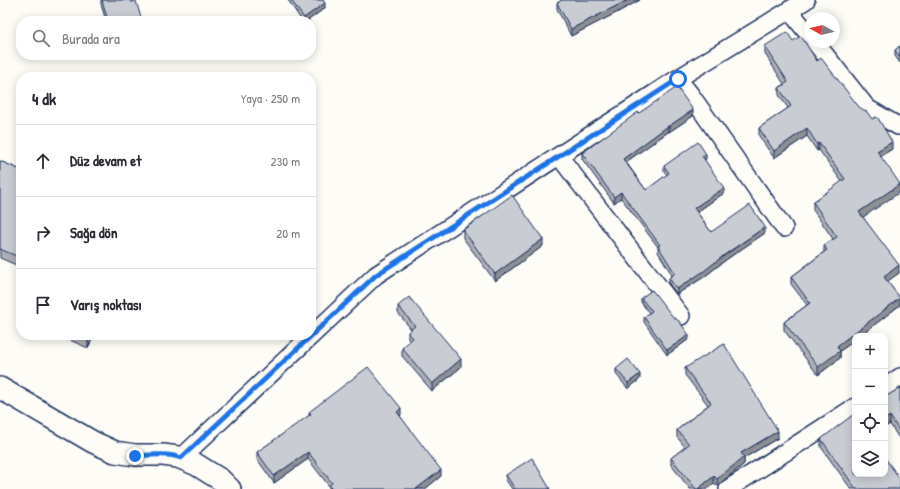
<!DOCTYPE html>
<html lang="tr">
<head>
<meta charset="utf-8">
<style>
  :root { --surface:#fff; --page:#f7f7f7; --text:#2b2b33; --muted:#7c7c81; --line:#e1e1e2 }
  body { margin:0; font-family:"Patrick Hand",sans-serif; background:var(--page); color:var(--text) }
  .controls { position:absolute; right:12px; bottom:12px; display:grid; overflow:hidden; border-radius:8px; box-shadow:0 2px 10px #0003 }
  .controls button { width:36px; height:36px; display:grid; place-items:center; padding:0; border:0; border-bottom:1px solid var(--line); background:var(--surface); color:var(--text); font:20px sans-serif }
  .compass { position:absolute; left:804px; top:12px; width:36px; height:36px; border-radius:50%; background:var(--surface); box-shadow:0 2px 10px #0003; rotate:278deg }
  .stop { position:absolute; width:12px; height:12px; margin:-9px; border:3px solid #1a73e8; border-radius:50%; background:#fff }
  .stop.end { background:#1a73e8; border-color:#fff; box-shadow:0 1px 4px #0008 }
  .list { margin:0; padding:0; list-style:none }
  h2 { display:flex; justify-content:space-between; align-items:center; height:52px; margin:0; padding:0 16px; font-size:17px }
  h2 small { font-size:13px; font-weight:400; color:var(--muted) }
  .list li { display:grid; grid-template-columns:26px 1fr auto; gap:12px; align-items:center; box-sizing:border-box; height:72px; padding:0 16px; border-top:1px solid var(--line) }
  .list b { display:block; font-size:15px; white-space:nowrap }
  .list em { font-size:13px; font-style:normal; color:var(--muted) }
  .icon { flex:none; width:22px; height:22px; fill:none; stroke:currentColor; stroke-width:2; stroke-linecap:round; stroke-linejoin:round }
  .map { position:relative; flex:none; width:900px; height:489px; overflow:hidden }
  .search { position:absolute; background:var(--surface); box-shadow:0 2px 10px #0003; left:16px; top:16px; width:300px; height:44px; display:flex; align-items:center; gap:10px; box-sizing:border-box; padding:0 14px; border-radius:16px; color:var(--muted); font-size:15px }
  .panel { position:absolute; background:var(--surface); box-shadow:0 2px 10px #0003; left:16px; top:72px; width:300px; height:268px; border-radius:16px }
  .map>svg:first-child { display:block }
</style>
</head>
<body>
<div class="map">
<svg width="900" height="489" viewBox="0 0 900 489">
  <rect width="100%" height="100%" fill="#fdfcf7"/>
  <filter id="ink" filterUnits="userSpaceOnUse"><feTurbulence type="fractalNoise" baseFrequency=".025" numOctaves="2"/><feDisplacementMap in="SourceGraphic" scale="8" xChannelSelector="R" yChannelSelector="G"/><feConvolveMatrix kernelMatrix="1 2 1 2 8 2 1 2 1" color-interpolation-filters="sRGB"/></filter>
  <g filter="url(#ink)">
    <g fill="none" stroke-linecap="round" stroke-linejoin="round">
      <defs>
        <g id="minor">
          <path d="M 789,10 L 810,36"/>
          <path d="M 815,42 L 867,108 L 898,126"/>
          <path d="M 678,79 L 690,94 L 784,228"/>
          <path d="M 559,156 L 681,316"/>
          <path d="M 885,387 L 900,377"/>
          <path d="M 181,458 L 376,275 L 669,84 L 806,0"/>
          <path d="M 728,489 L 855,407"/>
        </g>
        <path id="tertiary" d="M 0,388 L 93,442 L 115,452 L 135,455 L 163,455 L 178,457 L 197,465 L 221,480 L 230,489"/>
      </defs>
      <use href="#minor" stroke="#1b2f5e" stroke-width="20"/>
      <use href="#tertiary" stroke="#1b2f5e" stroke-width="24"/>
      <use href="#minor" stroke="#fdfcf7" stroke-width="17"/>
      <use href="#tertiary" stroke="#fdfcf7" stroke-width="21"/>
    </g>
    <g fill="#adafb5" stroke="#1b2f5e">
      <path d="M 101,0 L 130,0 L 131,2 L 142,21 L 106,21 L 101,4 Z"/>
      <path d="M 288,0 L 323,0 L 325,8 L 307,21 L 302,21 Z"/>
      <path d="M 562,0 L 640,0 L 618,12 L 571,36 L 557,9 L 557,3 Z"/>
      <path d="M 793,41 L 817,61 L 892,149 L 881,156 L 863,217 L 899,273 L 887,281 L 900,298 L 900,305 L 860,336 L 855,336 L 855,340 L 840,351 L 840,358 L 818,375 L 784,330 L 784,322 L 807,305 L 791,284 L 791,277 L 824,252 L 824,245 L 833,239 L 813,210 L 813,202 L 842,182 L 819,150 L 817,151 L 807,136 L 774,158 L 759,136 L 759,128 L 788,108 L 779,95 L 779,88 L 784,84 L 765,54 L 765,46 Z"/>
      <path d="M 900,46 L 900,63 L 895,56 L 895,50 Z"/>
      <path d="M 639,113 L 693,116 L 669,132 L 668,132 L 626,162 L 646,190 L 667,175 L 664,171 L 664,166 L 706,159 L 704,160 L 724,193 L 697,212 L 711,232 L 765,233 L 727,259 L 704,277 L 677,294 L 669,284 L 669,278 L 672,275 L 658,252 L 658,247 L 621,198 L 614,203 L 582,159 L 582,153 Z"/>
      <path d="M 0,161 L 21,170 L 21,267 L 0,258 Z"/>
      <path d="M 463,230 L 543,246 L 495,281 L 463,238 Z"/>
      <path d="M 641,298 L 689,339 L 667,355 L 644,322 L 644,317 L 649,313 L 641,302 Z"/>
      <path d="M 398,306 L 461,367 L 432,391 L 402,356 L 402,348 L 410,342 L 408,339 L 408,332 L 411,329 L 398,313 Z"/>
      <path d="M 58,335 L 94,335 L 88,348 Z"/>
      <path d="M 685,368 L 778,438 L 744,458 L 744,464 L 723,481 L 717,486 L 714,483 L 707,489 L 690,489 L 671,465 L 671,458 L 685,447 L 677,437 L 677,430 L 708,405 L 685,375 Z"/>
      <path d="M 616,369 L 640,379 L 628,389 L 616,374 Z"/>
      <path d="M 900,388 L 900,440 L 890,424 L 885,427 Z"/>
      <path d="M 309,412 L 401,415 L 400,416 L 441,476 L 425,489 L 329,489 L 329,486 L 308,459 L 274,483 L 257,459 L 257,452 L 309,416 Z"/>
      <path d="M 821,439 L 900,489 L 851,489 L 821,447 Z"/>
      <path d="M 506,475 L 550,489 L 512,489 L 506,480 Z"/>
    </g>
    <g fill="#8d8f94" stroke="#1b2f5e">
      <path d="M 628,0 L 640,0 L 618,12 L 571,36 L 571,29 Z"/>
      <path d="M 325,3 L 325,8 L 307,21 L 304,21 L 304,18 Z"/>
      <path d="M 693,110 L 693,116 L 669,132 L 669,126 Z"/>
      <path d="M 668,126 L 668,132 L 623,164 L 623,159 Z"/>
      <path d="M 807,128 L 807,136 L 774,158 L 774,151 Z"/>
      <path d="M 892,142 L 892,149 L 877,158 L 877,151 Z"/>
      <path d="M 819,143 L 819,150 L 817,151 L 817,144 Z"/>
      <path d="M 706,154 L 706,159 L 702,162 L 702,156 Z"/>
      <path d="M 900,184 L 900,192 L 859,220 L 859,212 Z"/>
      <path d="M 724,188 L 724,193 L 694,214 L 694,208 Z"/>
      <path d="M 621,192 L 621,198 L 614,203 L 614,197 Z"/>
      <path d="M 765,227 L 765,233 L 727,259 L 704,277 L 677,294 L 677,289 Z"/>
      <path d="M 543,239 L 543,246 L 495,281 L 495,274 Z"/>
      <path d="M 899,265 L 899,273 L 884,284 L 884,277 Z"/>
      <path d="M 900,298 L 900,305 L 860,336 L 855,336 L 855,340 L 840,351 L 840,358 L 818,375 L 818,367 L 837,346 Z"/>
      <path d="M 90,335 L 94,335 L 88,348 L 88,339 Z"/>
      <path d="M 689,335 L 689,339 L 667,355 L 667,350 Z"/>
      <path d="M 461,359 L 461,367 L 432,391 L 432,384 Z"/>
      <path d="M 640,374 L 640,379 L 628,389 L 628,383 Z"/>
      <path d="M 401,408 L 401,415 L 397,418 L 397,412 Z"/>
      <path d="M 890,416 L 890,424 L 885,427 L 885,419 Z"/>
      <path d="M 778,431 L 778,438 L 744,458 L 744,464 L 723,481 L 717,486 L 717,479 L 741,453 Z"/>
      <path d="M 308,452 L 308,459 L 274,483 L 274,476 Z"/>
      <path d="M 441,470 L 441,476 L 425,489 L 416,489 Z"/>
      <path d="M 714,476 L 714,483 L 707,489 L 698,489 Z"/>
    </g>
    <g fill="#c9ccd3" stroke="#1b2f5e">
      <path d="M 102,0 L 130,0 L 131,2 L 136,1 L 142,21 L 108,21 Z"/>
      <path d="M 291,0 L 323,0 L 325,3 L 304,18 Z"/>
      <path d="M 562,0 L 628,0 L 571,29 L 557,3 Z"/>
      <path d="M 787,32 L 793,41 L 801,36 L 817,61 L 821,58 L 859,107 L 867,112 L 872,119 L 876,117 L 878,118 L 892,142 L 877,151 L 900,184 L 859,212 L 899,265 L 884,277 L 900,298 L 837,346 L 840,351 L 818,367 L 784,322 L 810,303 L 791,277 L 827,250 L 824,245 L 837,237 L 813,202 L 845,179 L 819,143 L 817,144 L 807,128 L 774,151 L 759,128 L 791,106 L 779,88 L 788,82 L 765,46 Z"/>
      <path d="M 900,46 L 900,58 L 895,50 Z"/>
      <path d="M 677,87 L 693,110 L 669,126 L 668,126 L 623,159 L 646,190 L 669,173 L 664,166 L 698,142 L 706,154 L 702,156 L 724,188 L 694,208 L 711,232 L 750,205 L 765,227 L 727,253 L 704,271 L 677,289 L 669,278 L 675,273 L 658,246 L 660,245 L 621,192 L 614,197 L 582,153 L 638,112 L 639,113 Z"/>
      <path d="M 0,161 L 21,170 L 21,258 L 0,249 Z"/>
      <path d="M 512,195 L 543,239 L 495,274 L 463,230 Z"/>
      <path d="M 652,290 L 673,317 L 679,321 L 689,335 L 667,350 L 644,317 L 652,311 L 650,308 L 649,308 L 641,298 Z"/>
      <path d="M 409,297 L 461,359 L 432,384 L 402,348 L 413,338 L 408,332 L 415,326 L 398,306 Z"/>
      <path d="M 79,335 L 90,335 L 88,339 Z"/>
      <path d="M 724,344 L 778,431 L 741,453 L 744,457 L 723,474 L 717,479 L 714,476 L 698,489 L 696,489 L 671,458 L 689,444 L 677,430 L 711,403 L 685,368 Z"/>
      <path d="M 628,359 L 640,374 L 628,383 L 616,369 Z"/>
      <path d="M 368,367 L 401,408 L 397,412 L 441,470 L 416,489 L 332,489 L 329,486 L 332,483 L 308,452 L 274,476 L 257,452 L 311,414 L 309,412 Z"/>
      <path d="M 900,388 L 900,432 L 890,416 L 885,419 L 885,397 Z"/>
      <path d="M 854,414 L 855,416 L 855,474 L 885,474 L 885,458 L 900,479 L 900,489 L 856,489 L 821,439 Z"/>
      <path d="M 532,458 L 550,489 L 515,489 L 506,475 Z"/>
    </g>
  </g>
  <g fill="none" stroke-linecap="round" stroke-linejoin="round" filter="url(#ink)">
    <path stroke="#1a73e8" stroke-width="5" d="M 135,456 C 149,455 169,453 181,458 L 376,275 L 678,79"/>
  </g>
</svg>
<div class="controls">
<button>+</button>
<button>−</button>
<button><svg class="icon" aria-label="locate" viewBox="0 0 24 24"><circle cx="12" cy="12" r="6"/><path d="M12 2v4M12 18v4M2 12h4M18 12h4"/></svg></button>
<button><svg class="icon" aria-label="layers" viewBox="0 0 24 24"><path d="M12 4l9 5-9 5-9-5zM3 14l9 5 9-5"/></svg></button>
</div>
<svg class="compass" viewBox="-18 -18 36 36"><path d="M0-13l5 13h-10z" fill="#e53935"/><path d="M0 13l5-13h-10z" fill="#7c7c81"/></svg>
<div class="stop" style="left:678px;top:79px"></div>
<div class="stop end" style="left:135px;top:456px"></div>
<div class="search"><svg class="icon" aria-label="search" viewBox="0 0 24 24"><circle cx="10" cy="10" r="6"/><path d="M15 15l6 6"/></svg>Burada ara</div>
<section class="panel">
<h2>4 dk<small>Yaya · 250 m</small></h2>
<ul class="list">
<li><svg class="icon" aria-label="ahead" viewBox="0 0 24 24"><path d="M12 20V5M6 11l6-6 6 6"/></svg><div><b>Düz devam et</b></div><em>230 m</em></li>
<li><svg class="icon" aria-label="right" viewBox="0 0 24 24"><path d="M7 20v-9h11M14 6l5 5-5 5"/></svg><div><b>Sağa dön</b></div><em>20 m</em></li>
<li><svg class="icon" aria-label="arrive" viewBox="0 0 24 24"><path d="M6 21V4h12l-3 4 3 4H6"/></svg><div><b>Varış noktası</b></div></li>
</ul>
</section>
</div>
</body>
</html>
